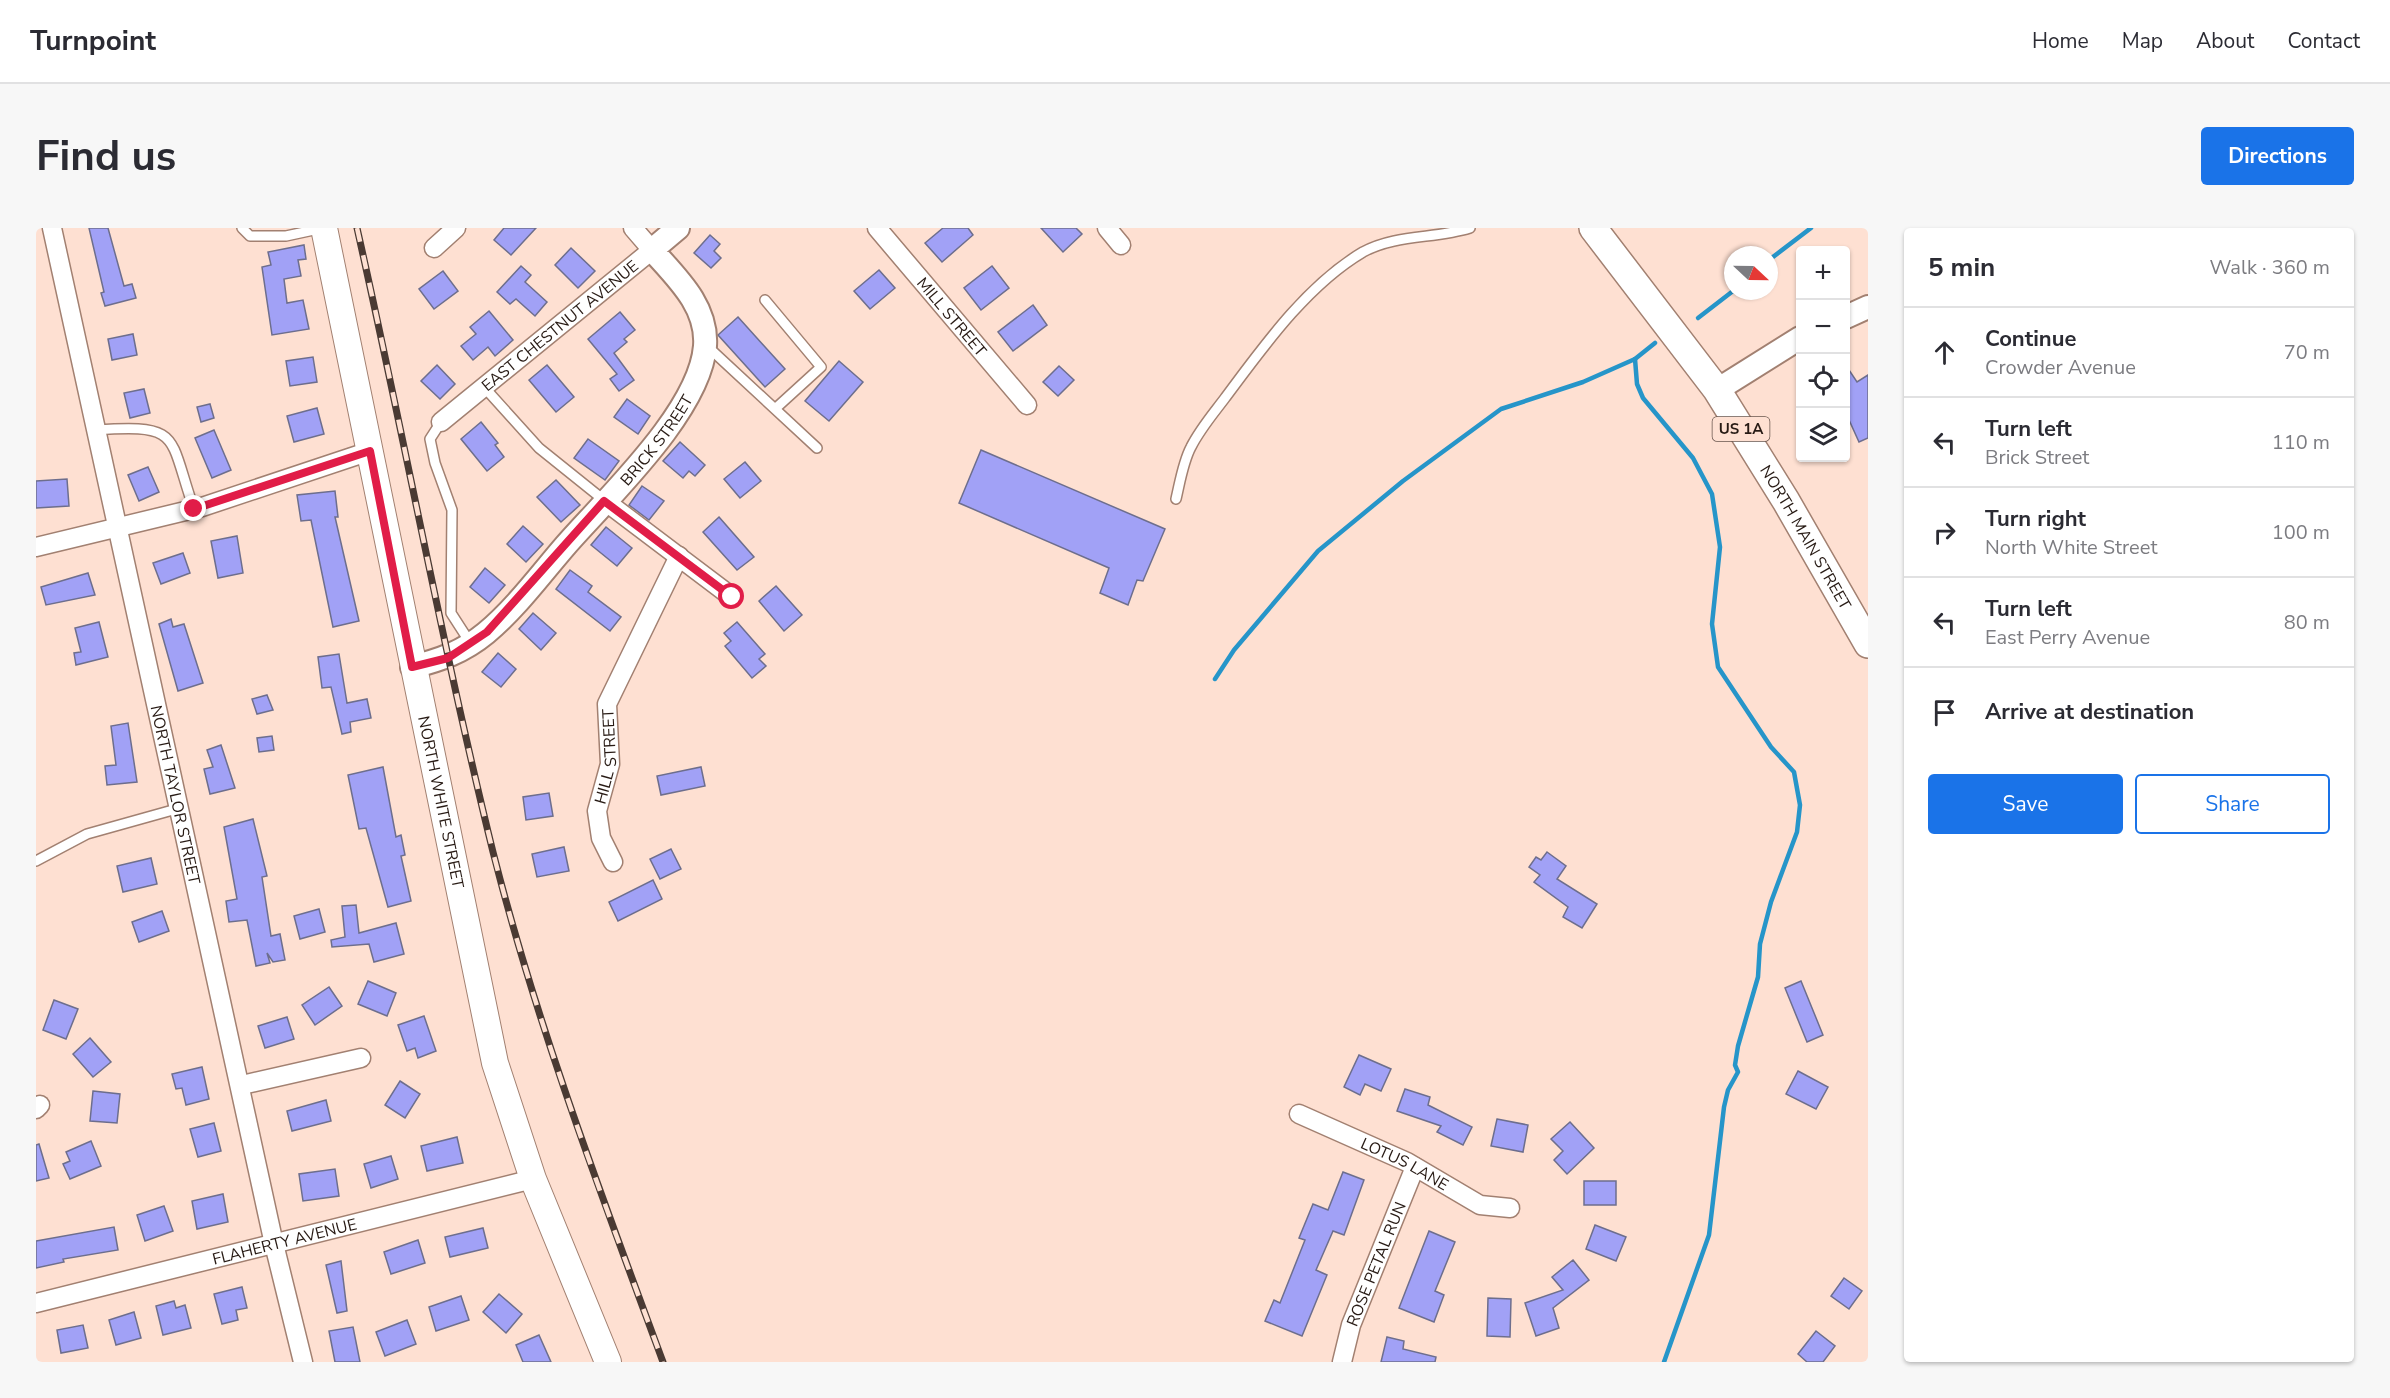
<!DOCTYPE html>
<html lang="en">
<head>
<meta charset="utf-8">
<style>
  :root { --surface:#fff; --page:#f7f7f7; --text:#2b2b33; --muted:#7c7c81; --line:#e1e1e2; --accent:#1a73e8 }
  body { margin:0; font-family:"Nunito Sans",sans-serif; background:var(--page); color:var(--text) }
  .controls { position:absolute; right:18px; top:18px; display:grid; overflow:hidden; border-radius:6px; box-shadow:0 2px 4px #0004 }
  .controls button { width:54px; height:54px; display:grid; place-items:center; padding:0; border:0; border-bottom:2px solid var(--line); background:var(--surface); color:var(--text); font:30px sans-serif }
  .compass { position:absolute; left:1688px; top:18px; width:54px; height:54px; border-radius:50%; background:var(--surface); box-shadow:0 2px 4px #0004; rotate:112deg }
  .stop { position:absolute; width:18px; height:18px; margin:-14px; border:4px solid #e11d48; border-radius:50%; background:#fff }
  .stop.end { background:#e11d48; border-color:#fff; box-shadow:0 2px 6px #0008 }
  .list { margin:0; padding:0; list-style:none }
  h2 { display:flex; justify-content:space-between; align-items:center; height:78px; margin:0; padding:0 24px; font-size:26px }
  h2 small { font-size:20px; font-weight:400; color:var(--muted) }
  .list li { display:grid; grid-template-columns:39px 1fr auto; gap:18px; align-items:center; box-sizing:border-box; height:90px; padding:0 24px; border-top:2px solid var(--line) }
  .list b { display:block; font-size:22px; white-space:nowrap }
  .list p { margin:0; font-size:20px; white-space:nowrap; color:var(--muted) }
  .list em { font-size:20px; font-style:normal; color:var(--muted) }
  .actions { display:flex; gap:12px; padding:18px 24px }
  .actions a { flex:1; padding:14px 0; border:2px solid var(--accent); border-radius:6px; text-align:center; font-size:21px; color:var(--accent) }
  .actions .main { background:var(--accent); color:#fff }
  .icon { flex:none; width:33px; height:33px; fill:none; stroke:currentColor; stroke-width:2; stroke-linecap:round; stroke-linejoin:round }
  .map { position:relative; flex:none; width:1832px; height:1134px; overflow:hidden; border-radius:6px }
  header { display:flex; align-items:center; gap:36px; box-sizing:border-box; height:84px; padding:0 30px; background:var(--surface); border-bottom:2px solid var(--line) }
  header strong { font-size:28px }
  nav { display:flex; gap:33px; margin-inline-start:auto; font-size:21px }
  .intro { display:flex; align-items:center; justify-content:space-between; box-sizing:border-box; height:144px; padding:0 36px }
  h1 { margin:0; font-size:42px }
  .button { padding:15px 27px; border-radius:6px; background:var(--accent); color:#fff; font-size:21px; font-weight:700 }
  main { display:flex; gap:36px; padding:0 36px }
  aside { flex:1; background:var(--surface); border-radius:6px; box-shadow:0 2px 4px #0004 }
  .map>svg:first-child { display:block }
</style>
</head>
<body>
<header>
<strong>Turnpoint</strong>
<nav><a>Home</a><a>Map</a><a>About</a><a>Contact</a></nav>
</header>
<div class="intro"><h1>Find us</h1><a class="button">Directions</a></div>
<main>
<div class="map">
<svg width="1832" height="1134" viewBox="0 0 1832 1134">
  <rect width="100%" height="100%" fill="#fee0d2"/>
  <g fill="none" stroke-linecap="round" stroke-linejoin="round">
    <g stroke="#2695c9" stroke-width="4.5">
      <path d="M 1733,32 L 1775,0"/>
      <path d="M 1662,90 L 1697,63"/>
      <path d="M 1599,131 L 1601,156 L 1607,170 L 1657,230 L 1676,266 L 1684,319 L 1676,396 L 1682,439 L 1735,519 L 1758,544 L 1764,577 L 1761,604 L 1735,674 L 1724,716 L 1722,749 L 1702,818 L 1699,837 L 1702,844 L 1692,862 L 1688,879 L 1673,1007 L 1628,1134"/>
      <path d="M 1179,451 L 1198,422 L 1282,323 L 1367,253 L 1465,181 L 1547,154 L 1599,131 L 1619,115"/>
    </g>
  </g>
  <g fill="#a1a1f6" stroke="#6d6e8d" stroke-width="1.5">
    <path d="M 53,0 L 72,0 L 88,58 L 96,56 L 100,70 L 69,78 L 65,65 L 68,64 Z"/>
    <path d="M 468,0 L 500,0 L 475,27 L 458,12 Z"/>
    <path d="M 907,0 L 932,0 L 937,7 L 906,34 L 889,15 Z"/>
    <path d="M 1005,0 L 1040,0 L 1046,6 L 1027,24 Z"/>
    <path d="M 674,7 L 684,16 L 678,23 L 685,30 L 675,40 L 658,25 Z"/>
    <path d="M 268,17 L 270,31 L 262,32 L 265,48 L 248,51 L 251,75 L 267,72 L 273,101 L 236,107 L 226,39 L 235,37 L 232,24 Z"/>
    <path d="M 535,20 L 559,43 L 542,60 L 519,37 Z"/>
    <path d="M 485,38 L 495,47 L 489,54 L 511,74 L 499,88 L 480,71 L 474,76 L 461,64 Z"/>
    <path d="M 956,38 L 973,60 L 945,82 L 928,60 Z"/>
    <path d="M 843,42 L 859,60 L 834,81 L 818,63 Z"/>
    <path d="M 407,43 L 422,63 L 398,81 L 383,61 Z"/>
    <path d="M 997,77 L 1011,97 L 977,123 L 962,104 Z"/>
    <path d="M 453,83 L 477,112 L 459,128 L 452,119 L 437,132 L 425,118 L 440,106 L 434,99 Z"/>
    <path d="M 584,84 L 599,102 L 588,111 L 591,114 L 578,125 L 598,152 L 583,163 L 574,151 L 581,146 L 552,111 Z"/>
    <path d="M 702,89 L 749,141 L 729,159 L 682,107 Z"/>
    <path d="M 97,106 L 101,127 L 76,132 L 72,111 Z"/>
    <path d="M 277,129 L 281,154 L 254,158 L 250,133 Z"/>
    <path d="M 803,133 L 827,154 L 793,193 L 769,173 Z"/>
    <path d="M 1809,136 L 1821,154 L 1832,147 L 1832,210 L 1823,214 L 1809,183 Z"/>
    <path d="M 401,137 L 419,156 L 404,171 L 385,153 Z"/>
    <path d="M 511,137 L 538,169 L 520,184 L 493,152 Z"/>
    <path d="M 1023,138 L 1038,152 L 1022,168 L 1007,154 Z"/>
    <path d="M 108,161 L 114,185 L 94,190 L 88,165 Z"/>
    <path d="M 591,171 L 614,188 L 602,206 L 578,189 Z"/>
    <path d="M 174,176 L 178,190 L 165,194 L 161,179 Z"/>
    <path d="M 281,180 L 288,206 L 258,214 L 251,188 Z"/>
    <path d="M 445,194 L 462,215 L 459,217 L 468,229 L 451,243 L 425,211 Z"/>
    <path d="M 178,202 L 195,242 L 176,250 L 159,210 Z"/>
    <path d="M 552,211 L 583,233 L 569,252 L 538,230 Z"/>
    <path d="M 644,214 L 669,237 L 659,248 L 653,243 L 647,250 L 627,233 Z"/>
    <path d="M 945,222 L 1129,301 L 1107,353 L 1101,352 L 1092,377 L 1064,365 L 1073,340 L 923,275 Z"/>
    <path d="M 709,234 L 725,253 L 704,270 L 688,251 Z"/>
    <path d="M 112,239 L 123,264 L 103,273 L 92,247 Z"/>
    <path d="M 31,251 L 33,278 L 0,280 L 0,253 Z"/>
    <path d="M 520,252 L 544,277 L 525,294 L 501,269 Z"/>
    <path d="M 606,258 L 628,273 L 613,292 L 593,277 Z"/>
    <path d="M 299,263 L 302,289 L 299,289 L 323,393 L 297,399 L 275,292 L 265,293 L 261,267 Z"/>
    <path d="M 683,289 L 718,329 L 701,342 L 667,304 Z"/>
    <path d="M 487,298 L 507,316 L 490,334 L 471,316 Z"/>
    <path d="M 570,299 L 596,320 L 581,338 L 555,317 Z"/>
    <path d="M 201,308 L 207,345 L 182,350 L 175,313 Z"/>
    <path d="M 147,325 L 154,345 L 125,356 L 117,335 Z"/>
    <path d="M 449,340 L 469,357 L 453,375 L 434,359 Z"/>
    <path d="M 534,342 L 556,358 L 552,364 L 585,389 L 574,403 L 520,361 Z"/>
    <path d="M 52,345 L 59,367 L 10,377 L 5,359 Z"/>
    <path d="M 740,358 L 766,387 L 748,403 L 723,373 Z"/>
    <path d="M 497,385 L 520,405 L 505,422 L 483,401 Z"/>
    <path d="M 135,391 L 137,399 L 148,396 L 167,455 L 142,463 L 123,396 Z"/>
    <path d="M 63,394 L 72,429 L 40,437 L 38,425 L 45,424 L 39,400 Z"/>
    <path d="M 701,394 L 729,426 L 723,431 L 730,438 L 716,450 L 689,418 L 695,413 L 688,405 Z"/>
    <path d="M 462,425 L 480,441 L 465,459 L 446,444 Z"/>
    <path d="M 303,426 L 311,475 L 331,471 L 335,490 L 314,494 L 315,504 L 306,506 L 295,459 L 286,460 L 282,429 Z"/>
    <path d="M 231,467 L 237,482 L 221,486 L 216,471 Z"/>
    <path d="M 92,495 L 101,554 L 71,557 L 69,538 L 80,537 L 75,498 Z"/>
    <path d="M 236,508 L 238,522 L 223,524 L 221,510 Z"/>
    <path d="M 185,517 L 199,560 L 174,566 L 168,541 L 177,539 L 171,522 Z"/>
    <path d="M 347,539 L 360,609 L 365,607 L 369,627 L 365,628 L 375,673 L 352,679 L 330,600 L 323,601 L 312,547 Z"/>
    <path d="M 665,539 L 669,558 L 625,567 L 621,548 Z"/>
    <path d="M 513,565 L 517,588 L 490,592 L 487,569 Z"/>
    <path d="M 217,591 L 231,648 L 226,649 L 235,708 L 244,706 L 249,732 L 237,734 L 231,725 L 234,735 L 220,738 L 211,692 L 193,694 L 190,673 L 201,671 L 188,599 Z"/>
    <path d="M 528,619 L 533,643 L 501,649 L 496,626 Z"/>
    <path d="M 635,621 L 645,641 L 624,651 L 614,631 Z"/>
    <path d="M 1511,624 L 1530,638 L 1521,651 L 1561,676 L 1546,700 L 1527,689 L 1532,679 L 1498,654 L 1504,647 L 1493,639 L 1500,629 L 1505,632 Z"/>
    <path d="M 115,630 L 121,656 L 87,664 L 81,638 Z"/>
    <path d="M 617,652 L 626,671 L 582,693 L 573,674 Z"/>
    <path d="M 320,677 L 323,705 L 360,695 L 368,726 L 338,734 L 333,716 L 296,719 L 295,712 L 309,709 L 306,678 Z"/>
    <path d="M 283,681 L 289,704 L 264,711 L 258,688 Z"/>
    <path d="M 126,683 L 133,703 L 103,714 L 96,694 Z"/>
    <path d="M 332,753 L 360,765 L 351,788 L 322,776 Z"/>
    <path d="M 1765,753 L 1787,807 L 1771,814 L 1749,760 Z"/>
    <path d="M 293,759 L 306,778 L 279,797 L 266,777 Z"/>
    <path d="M 18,772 L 42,781 L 30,811 L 7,802 Z"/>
    <path d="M 388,788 L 400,823 L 382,830 L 379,820 L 371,823 L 362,797 Z"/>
    <path d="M 251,789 L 258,811 L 229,820 L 222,798 Z"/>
    <path d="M 54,810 L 75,834 L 57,849 L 37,826 Z"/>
    <path d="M 1323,827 L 1355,841 L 1345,863 L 1329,856 L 1324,867 L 1308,859 Z"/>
    <path d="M 166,839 L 173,871 L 150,877 L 146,860 L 140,861 L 136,846 Z"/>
    <path d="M 1762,843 L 1792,859 L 1780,881 L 1750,866 Z"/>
    <path d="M 364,853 L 384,866 L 369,890 L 349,877 Z"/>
    <path d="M 1369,861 L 1394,869 L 1392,877 L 1436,899 L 1427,917 L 1401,904 L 1405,898 L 1361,883 Z"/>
    <path d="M 57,863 L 84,866 L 81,895 L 54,893 Z"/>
    <path d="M 290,872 L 295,893 L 256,903 L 251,883 Z"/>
    <path d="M 1461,891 L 1492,897 L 1487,924 L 1455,918 Z"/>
    <path d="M 1534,894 L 1558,920 L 1531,946 L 1518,932 L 1527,923 L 1515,911 Z"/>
    <path d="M 178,895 L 185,923 L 162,929 L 154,901 Z"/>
    <path d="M 421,909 L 427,935 L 391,943 L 385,918 Z"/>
    <path d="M 55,913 L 65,938 L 34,951 L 27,936 L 34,933 L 30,924 Z"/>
    <path d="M 3,916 L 13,950 L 0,953 L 0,917 Z"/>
    <path d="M 355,928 L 362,951 L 335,960 L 328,936 Z"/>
    <path d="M 299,941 L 303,968 L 267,973 L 263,946 Z"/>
    <path d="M 1307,944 L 1328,952 L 1308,1007 L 1297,1003 L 1280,1042 L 1291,1047 L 1266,1108 L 1229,1093 L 1238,1072 L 1244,1075 L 1269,1012 L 1263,1010 L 1277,976 L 1292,982 Z"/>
    <rect x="1548" y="953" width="32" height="24"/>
    <path d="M 187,966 L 192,994 L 161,1001 L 156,973 Z"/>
    <path d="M 128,978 L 137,1003 L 109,1013 L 101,987 Z"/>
    <path d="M 1559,997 L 1590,1009 L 1580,1033 L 1550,1021 Z"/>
    <path d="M 78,999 L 82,1022 L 27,1031 L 28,1034 L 0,1040 L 0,1013 Z"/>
    <path d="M 447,1000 L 452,1020 L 414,1029 L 409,1009 Z"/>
    <path d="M 1393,1003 L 1419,1014 L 1399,1063 L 1408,1067 L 1398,1094 L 1363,1080 Z"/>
    <path d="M 382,1012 L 389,1035 L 355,1046 L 348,1024 Z"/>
    <path d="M 1537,1032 L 1553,1052 L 1517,1080 L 1523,1100 L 1500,1108 L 1489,1075 L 1527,1062 L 1516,1049 Z"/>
    <path d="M 305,1033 L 311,1083 L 301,1085 L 290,1037 Z"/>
    <path d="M 1808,1050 L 1826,1063 L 1813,1081 L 1795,1068 Z"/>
    <path d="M 206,1059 L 211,1080 L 200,1082 L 202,1092 L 186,1096 L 178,1066 Z"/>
    <path d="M 463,1066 L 486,1086 L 470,1105 L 447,1084 Z"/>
    <path d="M 425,1068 L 433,1092 L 400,1103 L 393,1079 Z"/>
    <path d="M 1452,1070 L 1475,1071 L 1474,1109 L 1451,1108 Z"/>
    <path d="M 138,1073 L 140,1080 L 149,1077 L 155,1100 L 127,1107 L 120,1078 Z"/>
    <path d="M 98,1084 L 105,1110 L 80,1117 L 73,1092 Z"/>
    <path d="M 371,1092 L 380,1116 L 349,1128 L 340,1104 Z"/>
    <path d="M 47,1097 L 52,1120 L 25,1125 L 21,1102 Z"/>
    <path d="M 317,1099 L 324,1134 L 299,1134 L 293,1103 Z"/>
    <path d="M 1780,1103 L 1799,1118 L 1787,1134 L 1771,1134 L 1762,1126 Z"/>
    <path d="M 503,1107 L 515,1134 L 487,1134 L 480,1117 Z"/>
    <path d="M 1351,1109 L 1368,1113 L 1367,1121 L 1400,1129 L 1399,1134 L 1345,1134 Z"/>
  </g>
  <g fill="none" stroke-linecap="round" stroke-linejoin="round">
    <defs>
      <g id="service">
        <path d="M 206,0 L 214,8 L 250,8 L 287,0"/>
        <path d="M 729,72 L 785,139 L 740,180"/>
        <path d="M 671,118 L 781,220"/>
        <path d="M 448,159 L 503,220 L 569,273"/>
        <path d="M 405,194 L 394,211 L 399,235 L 416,282 L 415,385 L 435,416"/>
        <path d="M 60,202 C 147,196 132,207 158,281"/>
        <path d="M 1140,271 C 1144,254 1147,234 1155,219 C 1164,201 1177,186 1189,170 C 1227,119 1271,57 1327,24 C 1360,6 1399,11 1434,0"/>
        <path d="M 0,633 L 51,606 L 144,580"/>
      </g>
      <g id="minor">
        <path id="s1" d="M 16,0 L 238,1016 L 267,1134"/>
        <path id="s2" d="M 841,0 L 991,177"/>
        <path d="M 1071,0 L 1085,17"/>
        <path d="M 398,20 L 420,0"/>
        <path id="s3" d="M 405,194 L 616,22 L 597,0"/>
        <path d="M 569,273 L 696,369"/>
        <path d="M 0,319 L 166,279 L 334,223"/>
        <path id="s4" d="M 577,634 L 565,610 L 561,583 L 574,536 L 571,476 L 643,328"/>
        <path d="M 206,857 L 325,830"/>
        <path d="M 0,881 L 4,877"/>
        <path id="s5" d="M 1263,886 L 1371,934 L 1444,977 L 1474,980"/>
        <path id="s6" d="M 0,1075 L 497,951"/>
        <path id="s7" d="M 1306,1134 L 1315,1097 L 1379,939"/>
      </g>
      <g id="tertiary">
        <path d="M 1810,89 L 1832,79"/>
        <path d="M 1681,162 L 1764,110"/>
        <path id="s8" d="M 376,439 C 404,432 427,424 450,405 C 480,380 504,347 530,317 C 572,269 664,183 669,118 C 672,78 640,49 616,22 L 642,0"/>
      </g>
      <g id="secondary">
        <path id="s9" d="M 288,0 L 459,835 L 497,951 L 572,1134"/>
      </g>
      <g id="primary">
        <path id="s10" d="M 1557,0 L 1681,162 L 1750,273 L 1832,416"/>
      </g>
    </defs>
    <use href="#service" stroke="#a28071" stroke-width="12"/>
    <use href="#minor" stroke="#a28071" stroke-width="21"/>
    <use href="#tertiary" stroke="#a28071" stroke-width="26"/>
    <use href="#secondary" stroke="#a28071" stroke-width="28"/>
    <use href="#primary" stroke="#a28071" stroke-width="30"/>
    <use href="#service" stroke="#fff" stroke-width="9"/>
    <use href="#minor" stroke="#fff" stroke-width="18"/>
    <use href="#tertiary" stroke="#fff" stroke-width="22"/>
    <use href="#secondary" stroke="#fff" stroke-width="26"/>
    <use href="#primary" stroke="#fff" stroke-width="27"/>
    <defs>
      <path id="rail" d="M 321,0 C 368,208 406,417 457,624 C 501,798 565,966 627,1134"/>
    </defs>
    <use href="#rail" stroke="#4a3a33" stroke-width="7"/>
    <use href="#rail" stroke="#fee0d2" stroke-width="4.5" stroke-dasharray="14" stroke-linecap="butt"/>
  </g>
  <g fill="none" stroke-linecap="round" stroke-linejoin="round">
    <path stroke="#e11d48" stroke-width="8" d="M 158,281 L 334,223 L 376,439 L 412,430 L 451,404 L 568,273 L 696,369"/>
  </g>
  <g text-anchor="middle" stroke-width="4.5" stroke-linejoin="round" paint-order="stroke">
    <rect fill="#fee0d2" stroke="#68554d" stroke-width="1.5" x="1676.5" y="189" width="57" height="24" rx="4.5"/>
    <g font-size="15" font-weight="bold" fill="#271a14">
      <text x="1705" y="206">US 1A</text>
    </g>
    <g font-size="16" fill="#271a14" stroke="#fee0d2">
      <text dy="6" stroke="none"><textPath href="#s2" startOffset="116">MILL STREET</textPath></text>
      <text dy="6" stroke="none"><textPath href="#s3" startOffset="153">EAST CHESTNUT AVENUE</textPath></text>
      <text dy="6" stroke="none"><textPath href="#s8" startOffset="340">BRICK STREET</textPath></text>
      <text dy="6" stroke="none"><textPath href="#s10" startOffset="376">NORTH MAIN STREET</textPath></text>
      <text dy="6" stroke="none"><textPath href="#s4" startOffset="110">HILL STREET</textPath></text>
      <text dy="6" stroke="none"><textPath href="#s1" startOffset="580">NORTH TAYLOR STREET</textPath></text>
      <text dy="6" stroke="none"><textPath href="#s9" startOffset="586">NORTH WHITE STREET</textPath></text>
      <text dy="6" stroke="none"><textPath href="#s5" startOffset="117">LOTUS LANE</textPath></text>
      <text dy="6" stroke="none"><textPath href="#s6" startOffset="256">FLAHERTY AVENUE</textPath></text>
      <text dy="6" stroke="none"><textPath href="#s7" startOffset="104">ROSE PETAL RUN</textPath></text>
    </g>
  </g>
</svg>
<div class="controls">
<button>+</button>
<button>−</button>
<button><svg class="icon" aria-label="locate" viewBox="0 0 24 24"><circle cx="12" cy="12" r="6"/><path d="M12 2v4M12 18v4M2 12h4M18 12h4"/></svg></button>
<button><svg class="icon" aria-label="layers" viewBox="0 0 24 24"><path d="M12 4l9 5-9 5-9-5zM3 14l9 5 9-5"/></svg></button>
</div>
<svg class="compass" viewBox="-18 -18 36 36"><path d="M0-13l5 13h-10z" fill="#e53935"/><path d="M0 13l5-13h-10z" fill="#7c7c81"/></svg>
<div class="stop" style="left:696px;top:369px"></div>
<div class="stop end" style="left:158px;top:281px"></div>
</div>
<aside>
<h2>5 min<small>Walk · 360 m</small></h2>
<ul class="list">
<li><svg class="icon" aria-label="ahead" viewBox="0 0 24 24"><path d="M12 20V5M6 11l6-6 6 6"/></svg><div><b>Continue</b><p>Crowder Avenue</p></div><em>70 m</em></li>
<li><svg class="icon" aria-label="left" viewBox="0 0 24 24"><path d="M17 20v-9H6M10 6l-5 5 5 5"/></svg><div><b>Turn left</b><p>Brick Street</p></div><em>110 m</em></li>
<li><svg class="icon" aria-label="right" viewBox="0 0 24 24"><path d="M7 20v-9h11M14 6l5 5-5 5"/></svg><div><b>Turn right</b><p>North White Street</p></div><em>100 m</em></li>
<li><svg class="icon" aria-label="left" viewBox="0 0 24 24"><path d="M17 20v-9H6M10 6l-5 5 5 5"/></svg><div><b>Turn left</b><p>East Perry Avenue</p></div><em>80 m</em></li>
<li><svg class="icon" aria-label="arrive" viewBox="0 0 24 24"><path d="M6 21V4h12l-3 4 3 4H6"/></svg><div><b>Arrive at destination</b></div></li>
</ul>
<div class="actions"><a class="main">Save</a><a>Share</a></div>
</aside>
</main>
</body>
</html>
